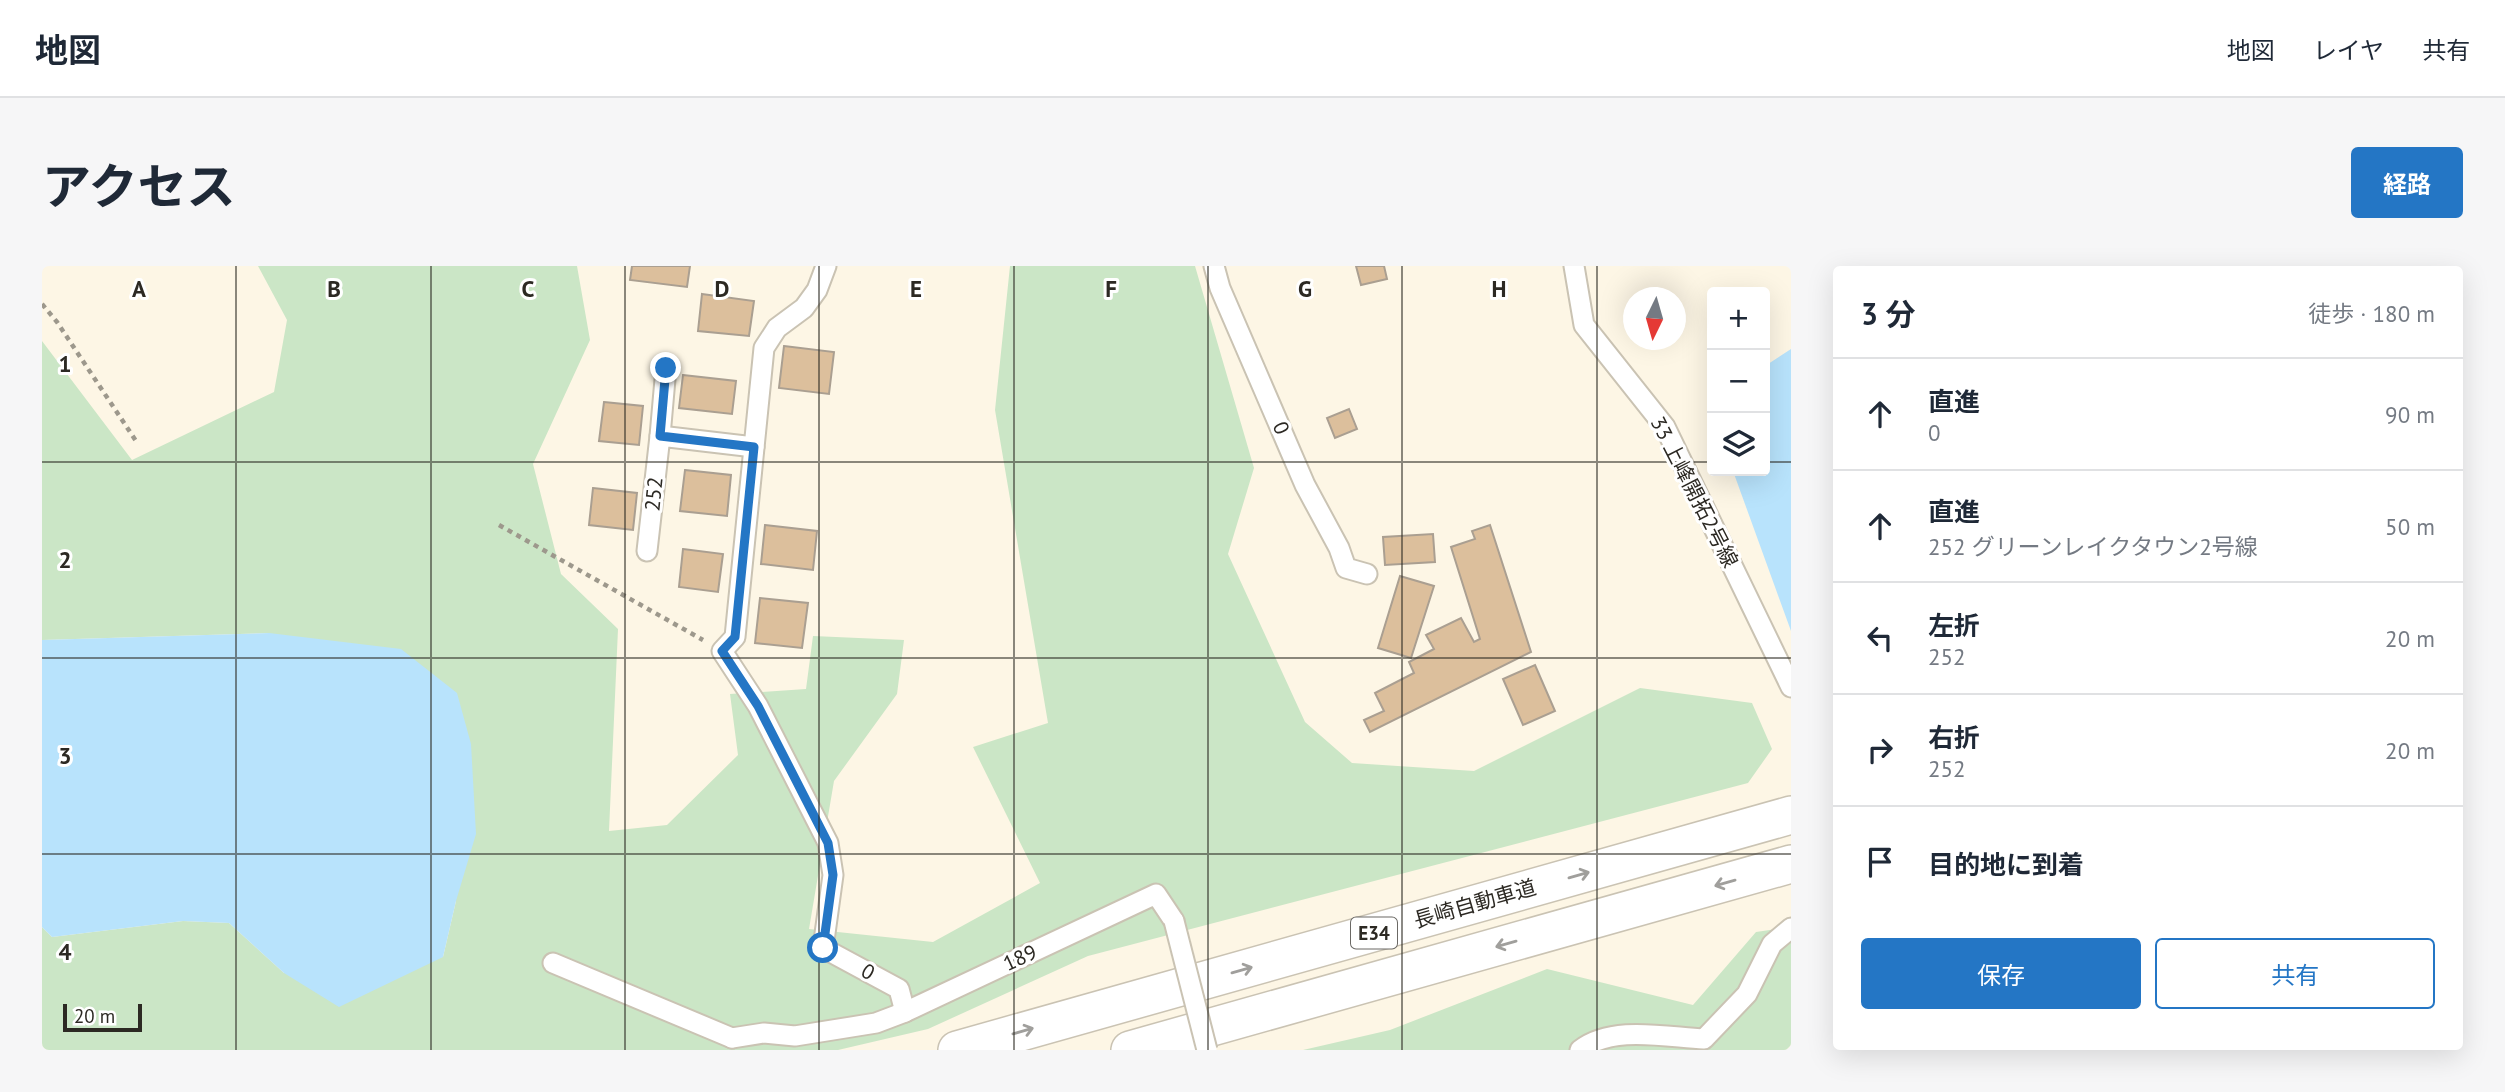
<!DOCTYPE html>
<html lang="ja">
<head>
<meta charset="utf-8">
<style>
  :root { --surface:#fff; --page:#f6f6f7; --text:#1f2937; --muted:#747a83; --line:#e0e1e3; --accent:#2476c5 }
  body { margin:0; font-family:"PT Sans","Noto Sans JP",sans-serif; background:var(--page); color:var(--text) }
  .controls { position:absolute; right:21px; top:21px; display:grid; overflow:hidden; border-radius:7px; box-shadow:0 7px 28px #0002 }
  .controls button { width:63px; height:63px; display:grid; place-items:center; padding:0; border:0; border-bottom:2px solid var(--line); background:var(--surface); color:var(--text); font:35px sans-serif }
  .compass { position:absolute; left:1581px; top:21px; width:63px; height:63px; border-radius:50%; background:var(--surface); box-shadow:0 7px 28px #0002; rotate:185deg }
  .scale { position:absolute; left:21px; bottom:18px; width:79px; box-sizing:border-box; padding-left:7px; border:4px solid #2c2923; border-top:0; font-size:19px; line-height:24px; white-space:nowrap; color:#2c2923; -webkit-text-stroke:5px #fff; paint-order:stroke }
  .stop { position:absolute; width:21px; height:21px; margin:-16px; border:5px solid #2476c5; border-radius:50%; background:#fff }
  .stop.end { background:#2476c5; border-color:#fff; box-shadow:0 2px 7px #0008 }
  .list { margin:0; padding:0; list-style:none }
  h2 { display:flex; justify-content:space-between; align-items:center; height:91px; margin:0; padding:0 28px; font-size:30px }
  h2 small { font-size:23px; font-weight:400; color:var(--muted) }
  .list li { display:grid; grid-template-columns:46px 1fr auto; gap:21px; align-items:center; box-sizing:border-box; height:112px; padding:0 28px; border-top:2px solid var(--line) }
  .list b { display:block; font-size:26px; white-space:nowrap }
  .list p { margin:0; font-size:23px; white-space:nowrap; color:var(--muted) }
  .list em { font-size:23px; font-style:normal; color:var(--muted) }
  .actions { display:flex; gap:14px; padding:21px 28px }
  .actions a { flex:1; padding:16px 0; border:2px solid var(--accent); border-radius:7px; text-align:center; font-size:24px; color:var(--accent) }
  .actions .main { background:var(--accent); color:#fff }
  .icon { flex:none; width:38px; height:38px; fill:none; stroke:currentColor; stroke-width:2; stroke-linecap:round; stroke-linejoin:round }
  .map { position:relative; flex:none; width:1749px; height:784px; overflow:hidden; border-radius:7px }
  header { display:flex; align-items:center; gap:42px; box-sizing:border-box; height:98px; padding:0 35px; background:var(--surface); border-bottom:2px solid var(--line) }
  header strong { font-size:33px }
  nav { display:flex; gap:38px; margin-inline-start:auto; font-size:24px }
  .intro { display:flex; align-items:center; justify-content:space-between; box-sizing:border-box; height:168px; padding:0 42px }
  h1 { margin:0; font-size:49px }
  .button { padding:18px 32px; border-radius:7px; background:var(--accent); color:#fff; font-size:24px; font-weight:700 }
  main { display:flex; gap:42px; padding:0 42px }
  aside { flex:1; background:var(--surface); border-radius:7px; box-shadow:0 7px 28px #0002 }
  .map>svg:first-child { display:block }
</style>
</head>
<body>
<header>
<strong>地図</strong>
<nav><a>地図</a><a>レイヤ</a><a>共有</a></nav>
</header>
<div class="intro"><h1>アクセス</h1><a class="button">経路</a></div>
<main>
<div class="map">
<svg width="1749" height="784" viewBox="0 0 1749 784">
  <rect width="100%" height="100%" fill="#fdf6e5"/>
  <g fill="#cbe6c6">
    <path d="M 216,0 L 535,0 L 548,74 L 491,198 L 519,308 L 576,363 L 567,565 L 625,559 L 696,489 L 688,428 L 764,423 L 771,370 L 862,374 L 855,428 L 792,515 L 767,663 L 891,676 L 998,617 L 931,481 L 1006,457 L 953,144 L 968,0 L 1153,0 L 1212,202 L 1186,288 L 1263,456 L 1310,497 L 1432,505 L 1598,422 L 1710,437 L 1730,483 L 1706,517 L 1046,690 L 886,763 L 796,784 L 0,784 L 0,661 L 10,671 L 141,655 L 187,657 L 242,707 L 401,691 L 414,635 L 227,367 L 0,374 L 0,75 L 90,194 L 232,126 L 245,54 Z"/>
    <path d="M 1749,661 L 1749,779 L 1744,784 L 1261,784 L 1348,764 L 1505,703 L 1651,739 L 1714,666 Z"/>
  </g>
  <g fill="#b8e3fc">
    <path d="M 1749,83 L 1749,365 L 1691,205 L 1723,205 L 1723,100 Z"/>
    <path d="M 227,367 L 359,383 L 415,427 L 429,478 L 434,568 L 414,635 L 401,691 L 297,741 L 242,707 L 187,657 L 141,655 L 10,671 L 0,661 L 0,374 Z"/>
  </g>
  <g fill="#dcbf9c" stroke="#aa9f91" stroke-width="2">
    <path d="M 590,0 L 648,0 L 645,21 L 588,14 Z"/>
    <path d="M 1314,0 L 1342,0 L 1345,13 L 1319,19 Z"/>
    <path d="M 660,28 L 712,35 L 707,70 L 656,65 Z"/>
    <path d="M 742,80 L 792,86 L 787,128 L 737,122 Z"/>
    <path d="M 641,109 L 694,115 L 690,148 L 637,142 Z"/>
    <path d="M 562,136 L 601,140 L 597,179 L 557,175 Z"/>
    <path d="M 1307,143 L 1315,163 L 1293,172 L 1285,152 Z"/>
    <path d="M 643,204 L 689,209 L 685,250 L 638,245 Z"/>
    <path d="M 551,222 L 595,227 L 591,264 L 547,259 Z"/>
    <path d="M 723,259 L 775,265 L 771,304 L 719,298 Z"/>
    <path d="M 1448,259 L 1489,386 L 1328,466 L 1322,454 L 1342,445 L 1333,427 L 1372,407 L 1367,396 L 1392,383 L 1384,369 L 1419,352 L 1432,376 L 1438,373 L 1409,281 L 1433,273 L 1430,265 Z"/>
    <path d="M 1391,268 L 1393,296 L 1343,299 L 1341,271 Z"/>
    <path d="M 641,283 L 681,288 L 676,326 L 637,321 Z"/>
    <path d="M 1358,310 L 1392,320 L 1369,392 L 1336,382 Z"/>
    <path d="M 718,332 L 766,337 L 760,382 L 713,377 Z"/>
    <path d="M 1493,399 L 1513,445 L 1481,459 L 1461,413 Z"/>
  </g>
  <g fill="none" stroke-linecap="round" stroke-linejoin="round">
    <defs>
      <g id="minor">
        <path d="M 784,0 L 775,24 L 762,42 L 735,62 L 722,82 L 693,371 L 680,385 L 716,440 L 786,577 L 791,609 L 781,682 L 857,723 L 863,746"/>
        <path d="M 1172,0 L 1178,22 L 1263,219 L 1297,282 L 1304,302 L 1325,308"/>
        <path d="M 1532,0 L 1542,59 L 1623,161 L 1749,421"/>
        <path d="M 618,170 L 624,102"/>
        <path d="M 605,285 L 618,170 L 712,181"/>
        <path d="M 511,697 L 690,772"/>
        <path d="M 690,772 L 722,767 L 753,770 L 834,757 L 863,746 L 1114,628 L 1132,655"/>
        <path d="M 1538,784 C 1570,759 1623,771 1662,773 L 1705,728 L 1730,678 L 1749,662"/>
      </g>
      <g id="motorway">
        <path d="M 915,784 L 1749,549"/>
        <path d="M 1088,784 L 1749,598"/>
      </g>
    </defs>
    <use href="#minor" stroke="#cac3b3" stroke-width="23"/>
    <use href="#motorway" stroke="#cac3b3" stroke-width="40"/>
    <g stroke="#9d988c" stroke-width="4.5" stroke-dasharray="5 5" stroke-linecap="butt">
      <path d="M 0,38 L 15,56 L 96,178"/>
      <path d="M 457,259 L 661,374"/>
    </g>
    <use href="#minor" stroke="#fff" stroke-width="19"/>
    <use href="#motorway" stroke="#fff" stroke-width="37"/>
    <defs>
      <path id="minor-bridge" d="M 1132,655 L 1165,784"/>
    </defs>
    <use href="#minor-bridge" stroke="#cac3b3" stroke-width="23" stroke-linecap="butt"/>
    <use href="#minor-bridge" stroke="#fff" stroke-width="19"/>
  </g>
  <defs><path id="oneway-shaft" d="M-6 0H5M1.5-3L5.5 0L1.5 3" fill="none" stroke-width="1.6" stroke-linecap="round" stroke-linejoin="round" transform="scale(1.75)"/></defs>
  <g stroke="#a09f9c">
    <use href="#oneway-shaft" transform="translate(1537 609) rotate(-16)"/>
    <use href="#oneway-shaft" transform="translate(1683 617) rotate(164)"/>
    <use href="#oneway-shaft" transform="translate(1464 678) rotate(164)"/>
    <use href="#oneway-shaft" transform="translate(1200 704) rotate(-16)"/>
    <use href="#oneway-shaft" transform="translate(981 765) rotate(-16)"/>
  </g>
  <g fill="none" stroke-linecap="round" stroke-linejoin="round">
    <path stroke="#2476c5" stroke-width="9" d="M 624,102 L 618,170 L 712,181 L 693,371 L 680,385 L 716,440 L 786,577 L 791,609 L 781,682"/>
  </g>
  <path fill="none" stroke="#2c2923" stroke-width="2" stroke-opacity="0.55" d="M 194,0 L 194,784M 389,0 L 389,784M 583,0 L 583,784M 777,0 L 777,784M 972,0 L 972,784M 1166,0 L 1166,784M 1360,0 L 1360,784M 1555,0 L 1555,784M 0,196 L 1670,196M 1723,196 L 1749,196M 0,392 L 1749,392M 0,588 L 1749,588"/>
  <g text-anchor="middle" stroke-width="6" stroke-linejoin="round" paint-order="stroke">
    <rect fill="#fff" stroke="#6b6965" stroke-width="2" x="1309" y="651.5" width="46" height="31" rx="5"/>
    <g font-size="19" font-weight="bold" fill="#2c2923">
      <text x="1332" y="674">E34</text>
    </g>
    <g font-size="21" fill="#2c2923" stroke="#fff">
      <text transform="translate(1239 162) rotate(67)" y="7">0</text>
      <text transform="translate(1652 226) rotate(63)" y="7">33 上峰開拓2号線</text>
      <text transform="translate(612 228) rotate(-84)" y="7">252</text>
      <text transform="translate(1433 638) rotate(-16)" y="7">長崎自動車道</text>
      <text transform="translate(978 692) rotate(-25)" y="7">189</text>
      <text transform="translate(826 706) rotate(29)" y="7">0</text>
    </g>
  </g>
  <g font-size="23" text-anchor="middle" font-weight="bold" fill="#2c2923" stroke="#fff" stroke-width="6" stroke-linejoin="round" paint-order="stroke">
    <text x="97" y="31">A</text>
    <text x="292" y="31">B</text>
    <text x="486" y="31">C</text>
    <text x="680" y="31">D</text>
    <text x="874" y="31">E</text>
    <text x="1069" y="31">F</text>
    <text x="1263" y="31">G</text>
    <text x="1457" y="31">H</text>
    <text x="23" y="106">1</text>
    <text x="23" y="302">2</text>
    <text x="23" y="498">3</text>
    <text x="23" y="694">4</text>
  </g>
</svg>
<div class="controls">
<button>+</button>
<button>−</button>
<button><svg class="icon" aria-label="layers" viewBox="0 0 24 24"><path d="M12 4l9 5-9 5-9-5zM3 14l9 5 9-5"/></svg></button>
</div>
<svg class="compass" viewBox="-18 -18 36 36"><path d="M0-13l5 13h-10z" fill="#e53935"/><path d="M0 13l5-13h-10z" fill="#747a83"/></svg>
<div class="scale">20 m</div>
<div class="stop" style="left:781px;top:682px"></div>
<div class="stop end" style="left:624px;top:102px"></div>
</div>
<aside>
<h2>3 分<small>徒歩 · 180 m</small></h2>
<ul class="list">
<li><svg class="icon" aria-label="ahead" viewBox="0 0 24 24"><path d="M12 20V5M6 11l6-6 6 6"/></svg><div><b>直進</b><p>0</p></div><em>90 m</em></li>
<li><svg class="icon" aria-label="ahead" viewBox="0 0 24 24"><path d="M12 20V5M6 11l6-6 6 6"/></svg><div><b>直進</b><p>252 グリーンレイクタウン2号線</p></div><em>50 m</em></li>
<li><svg class="icon" aria-label="left" viewBox="0 0 24 24"><path d="M17 20v-9H6M10 6l-5 5 5 5"/></svg><div><b>左折</b><p>252</p></div><em>20 m</em></li>
<li><svg class="icon" aria-label="right" viewBox="0 0 24 24"><path d="M7 20v-9h11M14 6l5 5-5 5"/></svg><div><b>右折</b><p>252</p></div><em>20 m</em></li>
<li><svg class="icon" aria-label="arrive" viewBox="0 0 24 24"><path d="M6 21V4h12l-3 4 3 4H6"/></svg><div><b>目的地に到着</b></div></li>
</ul>
<div class="actions"><a class="main">保存</a><a>共有</a></div>
</aside>
</main>
</body>
</html>
